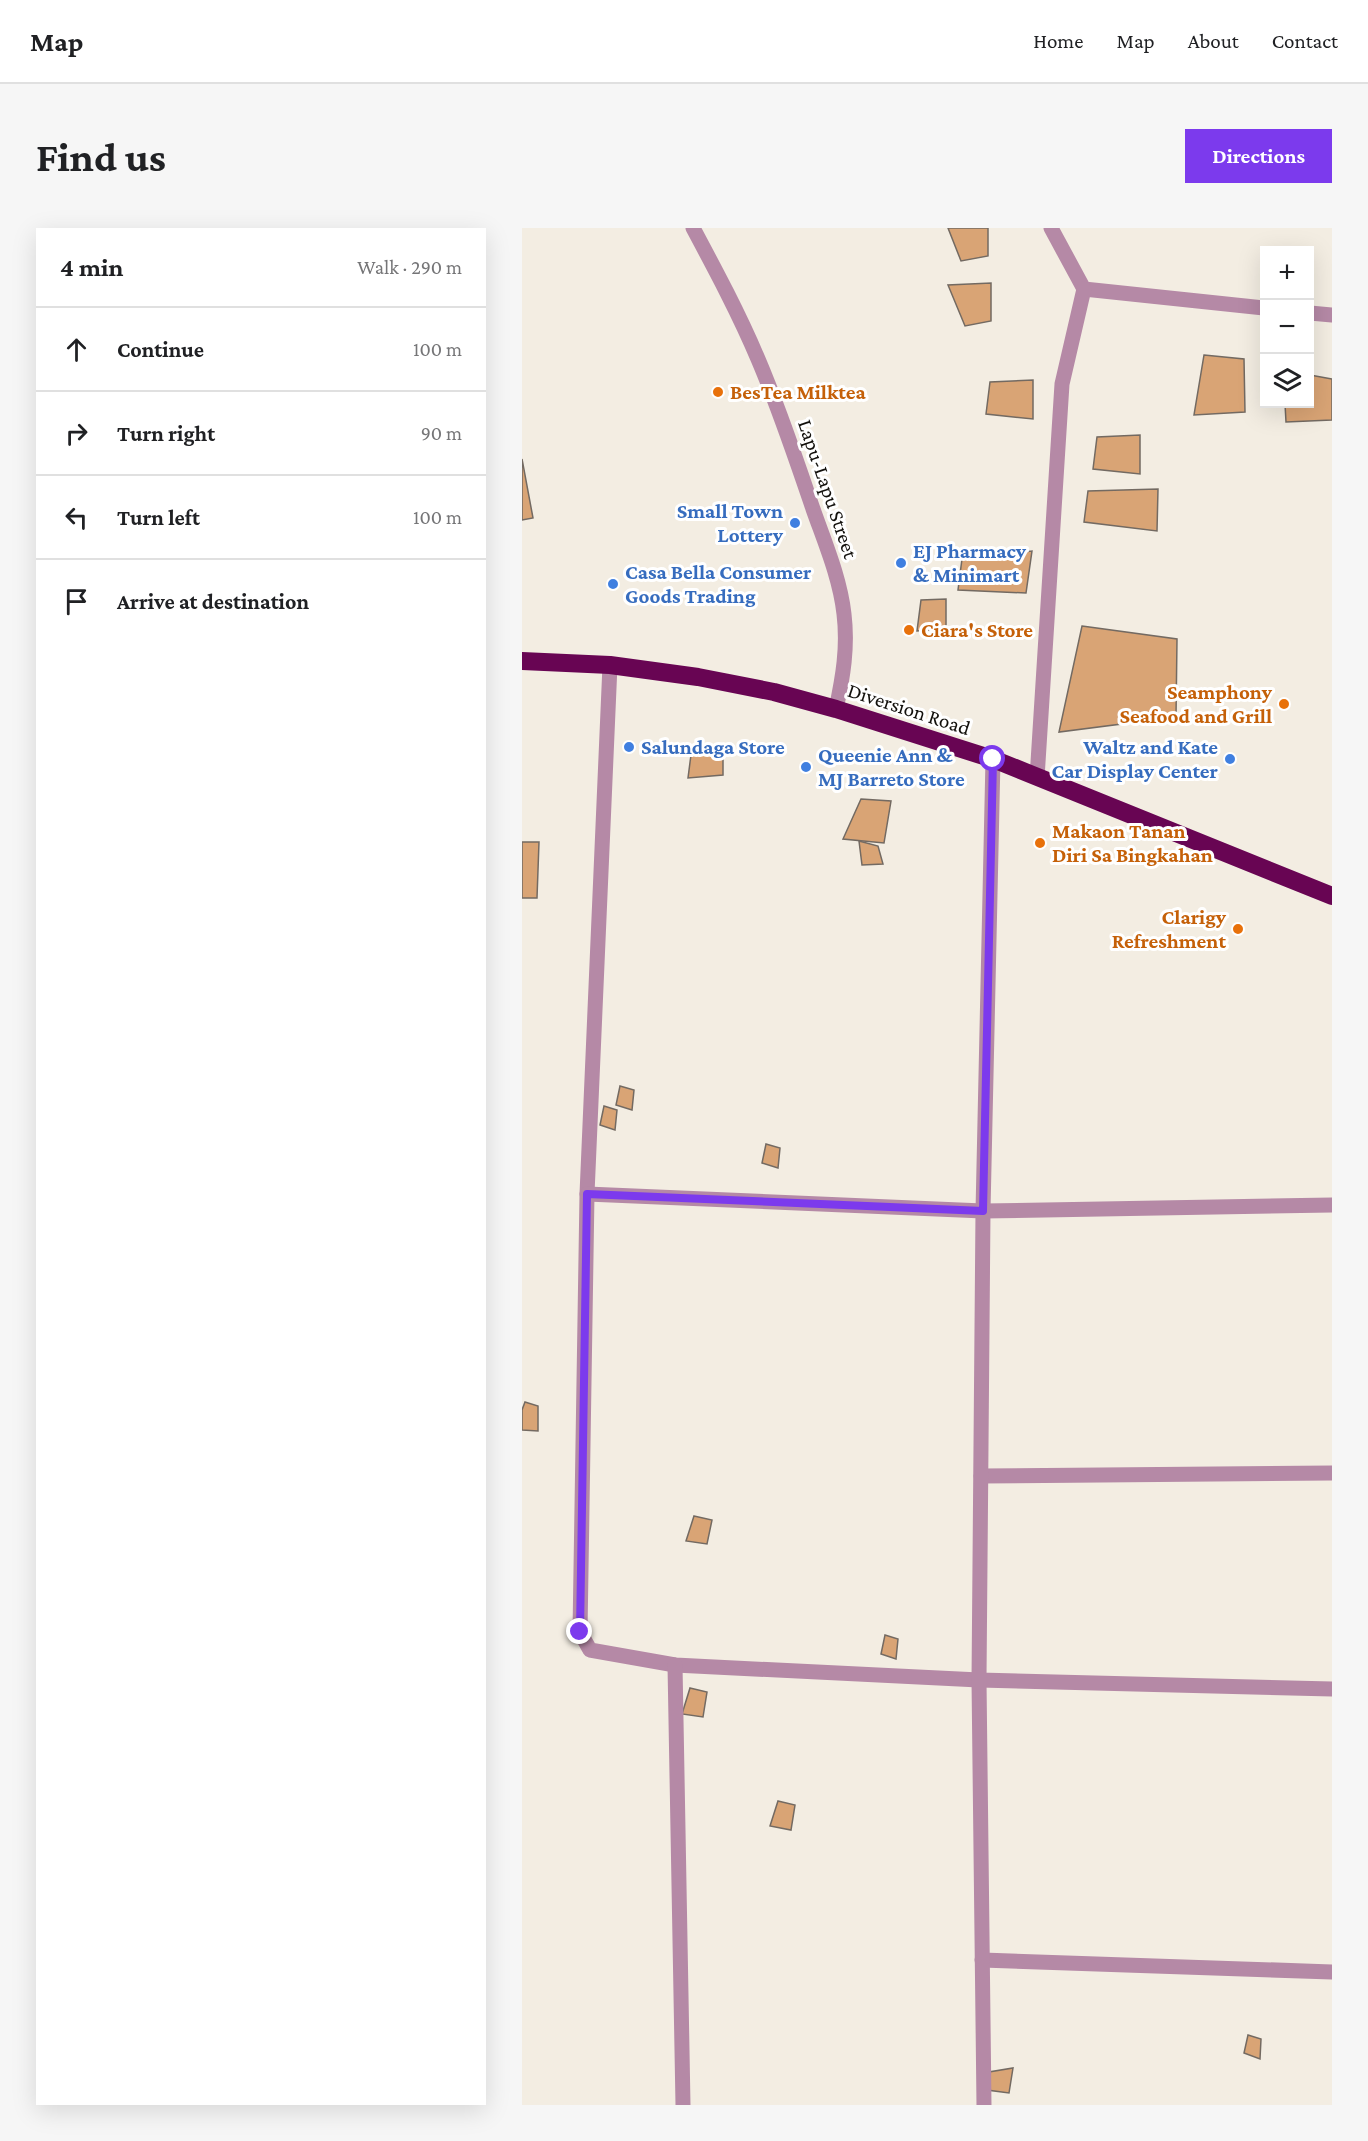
<!DOCTYPE html>
<html lang="en">
<head>
<meta charset="utf-8">
<style>
  :root { --surface:#fff; --page:#f6f6f6; --text:#202124; --muted:#757577; --line:#e0e0e0; --accent:#7c3aed }
  body { margin:0; font-family:"Crimson Pro",serif; background:var(--page); color:var(--text) }
  .controls { position:absolute; right:18px; top:18px; display:grid; overflow:hidden; border-radius:0px; box-shadow:0 6px 24px #0002 }
  .controls button { width:54px; height:54px; display:grid; place-items:center; padding:0; border:0; border-bottom:2px solid var(--line); background:var(--surface); color:var(--text); font:30px sans-serif }
  .stop { position:absolute; width:18px; height:18px; margin:-14px; border:4px solid #7c3aed; border-radius:50%; background:#fff }
  .stop.end { background:#7c3aed; border-color:#fff; box-shadow:0 2px 6px #0008 }
  .list { margin:0; padding:0; list-style:none }
  h2 { display:flex; justify-content:space-between; align-items:center; height:78px; margin:0; padding:0 24px; font-size:26px }
  h2 small { font-size:20px; font-weight:400; color:var(--muted) }
  .list li { display:grid; grid-template-columns:39px 1fr auto; gap:18px; align-items:center; box-sizing:border-box; height:84px; padding:0 24px; border-top:2px solid var(--line) }
  .list b { display:block; font-size:22px; white-space:nowrap }
  .list em { font-size:20px; font-style:normal; color:var(--muted) }
  .icon { flex:none; width:33px; height:33px; fill:none; stroke:currentColor; stroke-width:2; stroke-linecap:round; stroke-linejoin:round }
  .map { position:relative; flex:none; width:810px; height:1877px; overflow:hidden; border-radius:0px }
  header { display:flex; align-items:center; gap:36px; box-sizing:border-box; height:84px; padding:0 30px; background:var(--surface); border-bottom:2px solid var(--line) }
  header strong { font-size:28px }
  nav { display:flex; gap:33px; margin-inline-start:auto; font-size:21px }
  .intro { display:flex; align-items:center; justify-content:space-between; box-sizing:border-box; height:144px; padding:0 36px }
  h1 { margin:0; font-size:42px }
  .button { padding:15px 27px; border-radius:0px; background:var(--accent); color:#fff; font-size:21px; font-weight:700 }
  main { display:flex; gap:36px; padding:0 36px }
  aside { flex:1; background:var(--surface); border-radius:0px; box-shadow:0 6px 24px #0002 }
  .map>svg:first-child { display:block }
</style>
</head>
<body>
<header>
<strong>Map</strong>
<nav><a>Home</a><a>Map</a><a>About</a><a>Contact</a></nav>
</header>
<div class="intro"><h1>Find us</h1><a class="button">Directions</a></div>
<main>
<aside>
<h2>4 min<small>Walk · 290 m</small></h2>
<ul class="list">
<li><svg class="icon" aria-label="ahead" viewBox="0 0 24 24"><path d="M12 20V5M6 11l6-6 6 6"/></svg><div><b>Continue</b></div><em>100 m</em></li>
<li><svg class="icon" aria-label="right" viewBox="0 0 24 24"><path d="M7 20v-9h11M14 6l5 5-5 5"/></svg><div><b>Turn right</b></div><em>90 m</em></li>
<li><svg class="icon" aria-label="left" viewBox="0 0 24 24"><path d="M17 20v-9H6M10 6l-5 5 5 5"/></svg><div><b>Turn left</b></div><em>100 m</em></li>
<li><svg class="icon" aria-label="arrive" viewBox="0 0 24 24"><path d="M6 21V4h12l-3 4 3 4H6"/></svg><div><b>Arrive at destination</b></div></li>
</ul>
</aside>
<div class="map">
<svg width="810" height="1877" viewBox="0 0 810 1877">
  <rect width="100%" height="100%" fill="#f3ede2"/>
  <g fill="#d9a475" stroke="#736a62" stroke-width="1.5">
    <path d="M 426,0 L 466,0 L 466,28 L 439,33 Z"/>
    <path d="M 469,55 L 469,93 L 443,98 L 426,57 Z"/>
    <path d="M 682,127 L 722,131 L 723,184 L 672,187 Z"/>
    <path d="M 788,147 L 810,151 L 810,192 L 764,194 L 763,176 L 788,176 Z"/>
    <path d="M 511,152 L 511,191 L 464,186 L 468,154 Z"/>
    <path d="M 618,207 L 618,246 L 571,241 L 575,209 Z"/>
    <path d="M 0,231 L 11,290 L 0,292 Z"/>
    <path d="M 636,261 L 635,303 L 562,294 L 566,263 Z"/>
    <path d="M 510,323 L 504,365 L 436,362 L 440,331 Z"/>
    <path d="M 424,371 L 424,401 L 395,403 L 399,372 Z"/>
    <path d="M 560,398 L 655,411 L 654,489 L 537,504 Z"/>
    <path d="M 170,519 L 201,529 L 201,547 L 166,550 Z"/>
    <path d="M 339,571 L 369,573 L 362,615 L 321,611 Z"/>
    <path d="M 337,613 L 356,618 L 361,636 L 340,637 Z"/>
    <path d="M 0,614 L 17,614 L 15,670 L 0,670 Z"/>
    <path d="M 98,858 L 112,862 L 110,882 L 94,877 Z"/>
    <path d="M 82,878 L 95,882 L 93,902 L 78,897 Z"/>
    <path d="M 244,916 L 258,920 L 256,940 L 240,935 Z"/>
    <path d="M 3,1174 L 16,1178 L 16,1203 L 0,1202 L 0,1182 Z"/>
    <path d="M 172,1288 L 190,1292 L 185,1316 L 164,1313 Z"/>
    <path d="M 363,1407 L 376,1411 L 374,1431 L 359,1426 Z"/>
    <path d="M 168,1460 L 185,1464 L 181,1489 L 160,1486 Z"/>
    <path d="M 256,1573 L 273,1577 L 269,1602 L 248,1598 Z"/>
    <path d="M 726,1807 L 739,1811 L 738,1831 L 722,1825 Z"/>
    <path d="M 491,1840 L 487,1865 L 465,1862 L 467,1844 Z"/>
  </g>
  <g fill="none" stroke-linecap="round" stroke-linejoin="round">
    <g stroke="#b589a6" stroke-width="15">
      <path d="M 171,0 C 194,43 217,86 236,131 C 257,180 274,231 291,281 C 303,315 318,350 322,386 C 326,419 321,449 314,481"/>
      <path d="M 529,0 L 562,61 L 742,80"/>
      <path d="M 788,85 L 810,87"/>
      <path d="M 88,437 L 65,966 L 58,1404 L 68,1422 L 153,1437 L 457,1452 L 810,1461"/>
      <path d="M 515,550 L 540,156 L 562,61"/>
      <path d="M 65,966 L 461,983 L 810,977"/>
      <path d="M 459,1248 L 810,1245"/>
      <path d="M 153,1437 L 161,1877"/>
      <path d="M 460,1732 L 810,1744"/>
      <path d="M 462,1877 L 457,1452 L 461,983 L 471,531"/>
    </g>
    <path stroke="#680553" stroke-width="18" d="M 0,433 L 88,437 L 176,449 L 252,464 L 314,481 L 471,531 L 810,668"/>
  </g>
  <g fill="none" stroke-linecap="round" stroke-linejoin="round">
    <path stroke="#7c3aed" stroke-width="8" d="M 58,1404 L 65,966 L 461,983 L 471,531"/>
  </g>
  <g fill="#e8710a" stroke="#fff" stroke-width="2">
    <circle cx="196" cy="164" r="6"/>
    <circle cx="387" cy="402" r="6"/>
    <circle cx="762" cy="476" r="6"/>
    <circle cx="518" cy="615" r="6"/>
    <circle cx="716" cy="701" r="6"/>
  </g>
  <g fill="#3f7fe0" stroke="#fff" stroke-width="2">
    <circle cx="273" cy="295" r="6"/>
    <circle cx="379" cy="335" r="6"/>
    <circle cx="91" cy="356" r="6"/>
    <circle cx="107" cy="519" r="6"/>
    <circle cx="708" cy="531" r="6"/>
    <circle cx="284" cy="539" r="6"/>
  </g>
  <g text-anchor="middle" stroke-width="6" stroke-linejoin="round" paint-order="stroke">
    <g font-size="21" font-weight="bold" fill="#c56008" stroke="#fff" text-anchor="start">
      <text x="208" y="171">BesTea Milktea</text>
      <text x="399" y="409">Ciara's Store</text>
      <text x="750" y="471" text-anchor="end">Seamphony<tspan x="750" dy="24">Seafood and Grill</tspan></text>
      <text x="530" y="610">Makaon Tanan<tspan x="530" dy="24">Diri Sa Bingkahan</tspan></text>
      <text x="704" y="696" text-anchor="end">Clarigy<tspan x="704" dy="24">Refreshment</tspan></text>
    </g>
    <g font-size="21" fill="#12100c" stroke="#fff">
      <text transform="translate(306 261) rotate(71)" y="7">Lapu-Lapu Street</text>
      <text transform="translate(387 481) rotate(18)" y="7">Diversion Road</text>
    </g>
    <g font-size="21" font-weight="bold" fill="#366cbe" stroke="#fff" text-anchor="start">
      <text x="261" y="290" text-anchor="end">Small Town<tspan x="261" dy="24">Lottery</tspan></text>
      <text x="391" y="330">EJ Pharmacy<tspan x="391" dy="24">&amp; Minimart</tspan></text>
      <text x="103" y="351">Casa Bella Consumer<tspan x="103" dy="24">Goods Trading</tspan></text>
      <text x="119" y="526">Salundaga Store</text>
      <text x="696" y="526" text-anchor="end">Waltz and Kate<tspan x="696" dy="24">Car Display Center</tspan></text>
      <text x="296" y="534">Queenie Ann &amp;<tspan x="296" dy="24">MJ Barreto Store</tspan></text>
    </g>
  </g>
</svg>
<div class="controls">
<button>+</button>
<button>−</button>
<button><svg class="icon" aria-label="layers" viewBox="0 0 24 24"><path d="M12 4l9 5-9 5-9-5zM3 14l9 5 9-5"/></svg></button>
</div>
<div class="stop" style="left:471px;top:531px"></div>
<div class="stop end" style="left:58px;top:1404px"></div>
</div>
</main>
</body>
</html>
